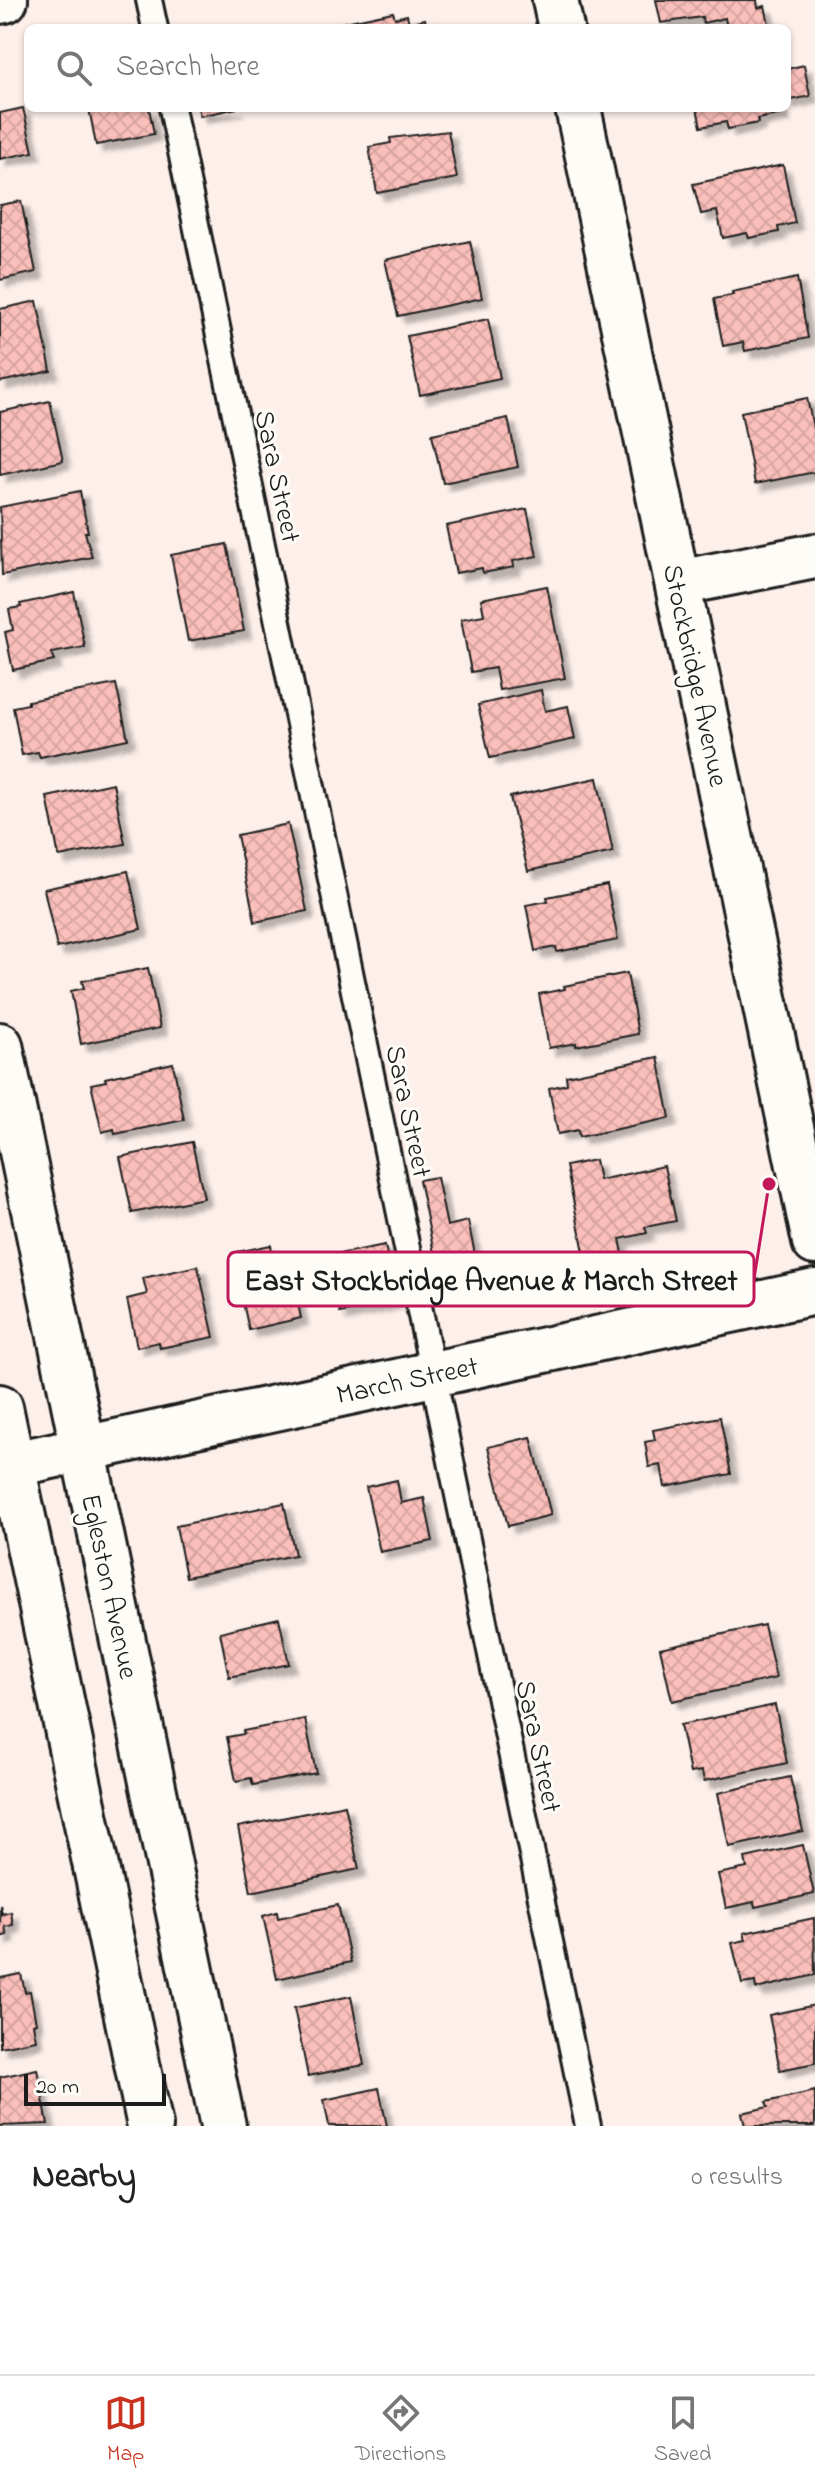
<!DOCTYPE html>
<html lang="en">
<head>
<meta charset="utf-8">
<style>
  :root { --surface:#fff; --page:#f6f6f6; --text:#222; --muted:#767676; --line:#e0e0e0; --accent:#c8321e }
  body { margin:0; font-family:"Indie Flower",sans-serif; background:var(--page); color:var(--text) }
  .scale { position:absolute; left:24px; bottom:20px; width:142px; box-sizing:border-box; padding-left:8px; border:4px solid #1c1c1c; border-top:0; font-size:22px; line-height:28px; white-space:nowrap; color:#1c1c1c; -webkit-text-stroke:6px #fdfcf7; paint-order:stroke }
  .list { margin:0; padding:0; list-style:none }
  h2 { display:flex; justify-content:space-between; align-items:center; height:104px; margin:0; padding:0 32px; font-size:34px }
  h2 small { font-size:26px; font-weight:400; color:var(--muted) }
  .icon { flex:none; width:44px; height:44px; fill:none; stroke:currentColor; stroke-width:2; stroke-linecap:round; stroke-linejoin:round }
  .map { position:relative; flex:none; width:815px; height:2126px; overflow:hidden }
  .search { position:absolute; background:var(--surface); box-shadow:0 2px 6px #0004; left:24px; right:24px; top:24px; height:88px; display:flex; align-items:center; gap:20px; box-sizing:border-box; padding:0 28px; border-radius:12px; color:var(--muted); font-size:30px }
  .sheet { height:248px; background:var(--surface) }
  nav { display:flex; justify-content:space-around; align-items:center; box-sizing:border-box; height:112px; border-top:2px solid var(--line); background:var(--surface); font-size:22px; color:var(--muted) }
  nav a { display:grid; justify-items:center; gap:4px }
  nav .on { color:var(--accent) }
  .map>svg:first-child { display:block }
</style>
</head>
<body>
<div class="map">
<svg width="815" height="2126" viewBox="0 0 815 2126">
  <defs>
    <pattern id="building-cross-hatch" width="8" height="8" patternUnits="userSpaceOnUse" patternTransform="scale(2)"><rect width="8" height="8" fill="#fbbfbb"/><path d="M0 0l8 8M0 8l8-8" fill="none" stroke="#d7a4a0"/></pattern>
    <filter id="shadow"><feDropShadow dx="7" dy="7" stdDeviation="2" flood-color="#0004"/></filter>
  </defs>
  <rect width="100%" height="100%" fill="#fdf0eb"/>
  <filter id="ink" filterUnits="userSpaceOnUse"><feTurbulence type="fractalNoise" baseFrequency=".0125" numOctaves="2"/><feDisplacementMap in="SourceGraphic" scale="16" xChannelSelector="R" yChannelSelector="G"/><feConvolveMatrix kernelMatrix="1 2 1 2 8 2 1 2 1" color-interpolation-filters="sRGB"/></filter>
  <g filter="url(#ink)">
    <g fill="url(#building-cross-hatch)" stroke="#1c1c1c" stroke-width="2" filter="url(#shadow)">
      <path d="M 656,0 L 757,0 L 758,8 L 765,6 L 770,28 L 727,28 L 725,18 L 703,23 L 702,17 L 661,23 Z"/>
      <path d="M 393,12 L 395,18 L 407,15 L 409,23 L 425,19 L 427,28 L 332,28 L 331,25 Z"/>
      <path d="M 804,65 L 810,96 L 787,101 L 787,69 Z"/>
      <path d="M 23,108 L 33,152 L 0,159 L 0,113 Z"/>
      <path d="M 89,108 L 149,108 L 154,134 L 96,145 Z"/>
      <path d="M 198,108 L 237,108 L 200,116 Z"/>
      <path d="M 697,108 L 781,108 L 783,114 L 757,119 L 758,123 L 728,129 L 726,122 L 701,127 Z"/>
      <path d="M 448,131 L 457,178 L 377,193 L 369,147 L 391,143 L 390,138 Z"/>
      <path d="M 783,165 L 795,223 L 778,227 L 779,232 L 749,238 L 747,233 L 723,238 L 717,211 L 701,214 L 693,184 Z"/>
      <path d="M 21,201 L 36,272 L 0,280 L 0,205 Z"/>
      <path d="M 470,241 L 482,298 L 398,316 L 385,260 Z"/>
      <path d="M 797,278 L 808,338 L 745,351 L 743,342 L 723,346 L 714,299 L 733,295 L 732,292 Z"/>
      <path d="M 37,301 L 51,371 L 0,382 L 0,309 Z"/>
      <path d="M 488,319 L 500,378 L 420,395 L 407,336 Z"/>
      <path d="M 807,398 L 815,437 L 815,472 L 755,484 L 741,412 Z"/>
      <path d="M 50,401 L 63,461 L 0,475 L 0,412 Z"/>
      <path d="M 508,418 L 518,467 L 443,483 L 432,434 Z"/>
      <path d="M 80,491 L 88,532 L 85,532 L 92,557 L 2,575 L 0,507 Z"/>
      <path d="M 527,509 L 537,556 L 513,561 L 514,567 L 483,573 L 482,568 L 456,573 L 446,526 Z"/>
      <path d="M 227,544 L 244,631 L 188,641 L 171,555 Z"/>
      <path d="M 547,586 L 565,678 L 499,690 L 495,668 L 471,672 L 461,619 L 484,615 L 481,599 Z"/>
      <path d="M 74,592 L 85,647 L 52,653 L 54,661 L 13,670 L 5,632 L 13,630 L 9,609 L 21,607 L 20,604 Z"/>
      <path d="M 116,684 L 128,739 L 40,757 L 38,752 L 22,755 L 13,707 L 28,704 L 28,701 Z"/>
      <path d="M 541,690 L 545,711 L 568,706 L 575,739 L 490,758 L 478,705 Z"/>
      <path d="M 597,778 L 613,852 L 528,871 L 510,797 Z"/>
      <path d="M 113,783 L 125,844 L 59,857 L 47,797 Z"/>
      <path d="M 288,824 L 307,911 L 255,922 L 237,835 Z"/>
      <path d="M 128,871 L 141,929 L 57,948 L 44,889 Z"/>
      <path d="M 607,885 L 618,940 L 557,952 L 556,947 L 535,951 L 526,905 L 548,901 L 547,897 Z"/>
      <path d="M 148,968 L 160,1028 L 81,1044 L 71,991 L 84,988 L 82,981 Z"/>
      <path d="M 627,973 L 638,1034 L 576,1046 L 576,1043 L 549,1048 L 539,994 L 565,989 L 564,986 Z"/>
      <path d="M 658,1057 L 670,1118 L 579,1137 L 578,1130 L 558,1134 L 549,1088 L 567,1084 L 566,1076 Z"/>
      <path d="M 173,1063 L 184,1120 L 115,1134 L 114,1129 L 102,1132 L 91,1084 L 106,1081 L 105,1078 Z"/>
      <path d="M 192,1142 L 204,1198 L 132,1213 L 120,1157 Z"/>
      <path d="M 595,1160 L 599,1180 L 664,1166 L 676,1221 L 645,1227 L 647,1233 L 620,1239 L 624,1258 L 587,1266 L 566,1166 Z"/>
      <path d="M 437,1177 L 447,1226 L 468,1221 L 481,1283 L 442,1292 L 419,1180 Z"/>
      <path d="M 271,1245 L 274,1261 L 288,1257 L 301,1318 L 249,1330 L 232,1253 Z"/>
      <path d="M 385,1245 L 396,1301 L 340,1313 L 328,1256 Z"/>
      <path d="M 198,1266 L 214,1337 L 160,1348 L 159,1342 L 137,1347 L 127,1299 L 147,1294 L 143,1278 Z"/>
      <path d="M 720,1417 L 731,1474 L 665,1487 L 661,1465 L 649,1467 L 645,1442 L 655,1440 L 653,1430 Z"/>
      <path d="M 531,1437 L 551,1515 L 508,1526 L 488,1447 Z"/>
      <path d="M 397,1480 L 401,1503 L 424,1498 L 433,1541 L 380,1552 L 366,1487 Z"/>
      <path d="M 284,1503 L 295,1555 L 186,1577 L 176,1526 Z"/>
      <path d="M 279,1618 L 289,1664 L 229,1677 L 220,1632 Z"/>
      <path d="M 764,1625 L 776,1678 L 672,1701 L 660,1648 Z"/>
      <path d="M 775,1705 L 787,1763 L 704,1781 L 702,1771 L 690,1773 L 680,1725 Z"/>
      <path d="M 305,1719 L 316,1773 L 253,1785 L 251,1778 L 236,1781 L 227,1737 L 244,1734 L 243,1731 Z"/>
      <path d="M 790,1777 L 803,1831 L 729,1847 L 718,1793 Z"/>
      <path d="M 345,1805 L 359,1869 L 251,1892 L 238,1827 Z"/>
      <path d="M 803,1845 L 814,1894 L 755,1907 L 754,1902 L 726,1908 L 718,1874 L 747,1868 L 745,1858 Z"/>
      <path d="M 0,1904 L 2,1914 L 11,1912 L 13,1925 L 5,1927 L 7,1935 L 0,1937 Z"/>
      <path d="M 338,1905 L 351,1962 L 277,1979 L 263,1916 L 277,1912 L 278,1918 Z"/>
      <path d="M 814,1918 L 815,1975 L 756,1989 L 755,1982 L 742,1984 L 732,1943 L 746,1940 L 744,1933 Z"/>
      <path d="M 21,1974 L 25,1992 L 30,1991 L 36,2023 L 33,2024 L 36,2040 L 0,2047 L 0,1978 Z"/>
      <path d="M 351,1996 L 364,2065 L 308,2076 L 294,2008 Z"/>
      <path d="M 815,2005 L 815,2063 L 780,2070 L 769,2015 Z"/>
      <path d="M 37,2069 L 48,2124 L 0,2126 L 0,2077 Z"/>
      <path d="M 379,2088 L 387,2126 L 329,2126 L 324,2100 Z"/>
      <path d="M 815,2091 L 815,2126 L 745,2126 L 742,2113 L 768,2107 L 766,2102 Z"/>
    </g>
    <g fill="none" stroke-linecap="round" stroke-linejoin="round">
      <defs>
        <g id="service">
          <path d="M 149,0 L 155,28"/>
          <path d="M 172,108 L 588,2126"/>
        </g>
        <g id="minor">
          <path d="M 555,0 L 561,28"/>
          <path d="M 0,1 L 5,0"/>
          <path d="M 578,108 L 815,1242"/>
          <path d="M 678,583 L 815,556"/>
          <path d="M 0,1045 L 223,2126"/>
          <path d="M 0,1407 L 150,2126"/>
          <path d="M 0,1467 L 815,1292"/>
        </g>
      </defs>
      <use href="#service" stroke="#1c1c1c" stroke-width="30"/>
      <use href="#minor" stroke="#1c1c1c" stroke-width="50"/>
      <use href="#service" stroke="#fdfcf7" stroke-width="24"/>
      <use href="#minor" stroke="#fdfcf7" stroke-width="44"/>
    </g>
  </g>
  <g text-anchor="middle" stroke-width="6" stroke-linejoin="round" paint-order="stroke">
    <g font-size="28" fill="#1c1c1c" stroke="#fdfcf7">
      <text transform="translate(279 476) rotate(78)" y="10">Sara Street</text>
      <text transform="translate(697 675) rotate(78)" y="10">Stockbridge Avenue</text>
      <text transform="translate(410 1111) rotate(78)" y="10">Sara Street</text>
      <text transform="translate(407 1379) rotate(-12)" y="10">March Street</text>
      <text transform="translate(111 1586) rotate(78)" y="10">Egleston Avenue</text>
      <text transform="translate(540 1746) rotate(78)" y="10">Sara Street</text>
    </g>
  </g>
  <path fill="none" stroke="#c2185b" stroke-width="3" d="M769 1184L754 1279"/>
  <circle fill="#c2185b" stroke="#fdfcf7" stroke-width="3" cx="769" cy="1184" r="8"/>
  <rect fill="#fdfcf7" stroke="#c2185b" stroke-width="3" x="228" y="1252" width="526" height="54" rx="8"/>
  <g font-size="30" text-anchor="middle" font-weight="bold" fill="#1c1c1c">
    <text x="491" y="1290">East Stockbridge Avenue &amp; March Street</text>
  </g>
</svg>
<div class="scale">20 m</div>
<div class="search"><svg class="icon" aria-label="search" viewBox="0 0 24 24"><circle cx="10" cy="10" r="6"/><path d="M15 15l6 6"/></svg>Search here</div>
</div>
<section class="sheet">
<h2>Nearby<small>0 results</small></h2>
<ul class="list">
</ul>
</section>
<nav>
<a class="on"><svg class="icon" aria-label="map" viewBox="0 0 24 24"><path d="M3 6l6-2 6 2 6-2v14l-6 2-6-2-6 2zM9 4v14M15 6v14"/></svg>Map</a>
<a><svg class="icon" aria-label="directions" viewBox="0 0 24 24"><path d="M12 3l9 9-9 9-9-9zM9 14v-3h6M13 9l2 2-2 2"/></svg>Directions</a>
<a><svg class="icon" aria-label="saved" viewBox="0 0 24 24"><path d="M7 4h10v16l-5-4-5 4z"/></svg>Saved</a>
</nav>
</body>
</html>
